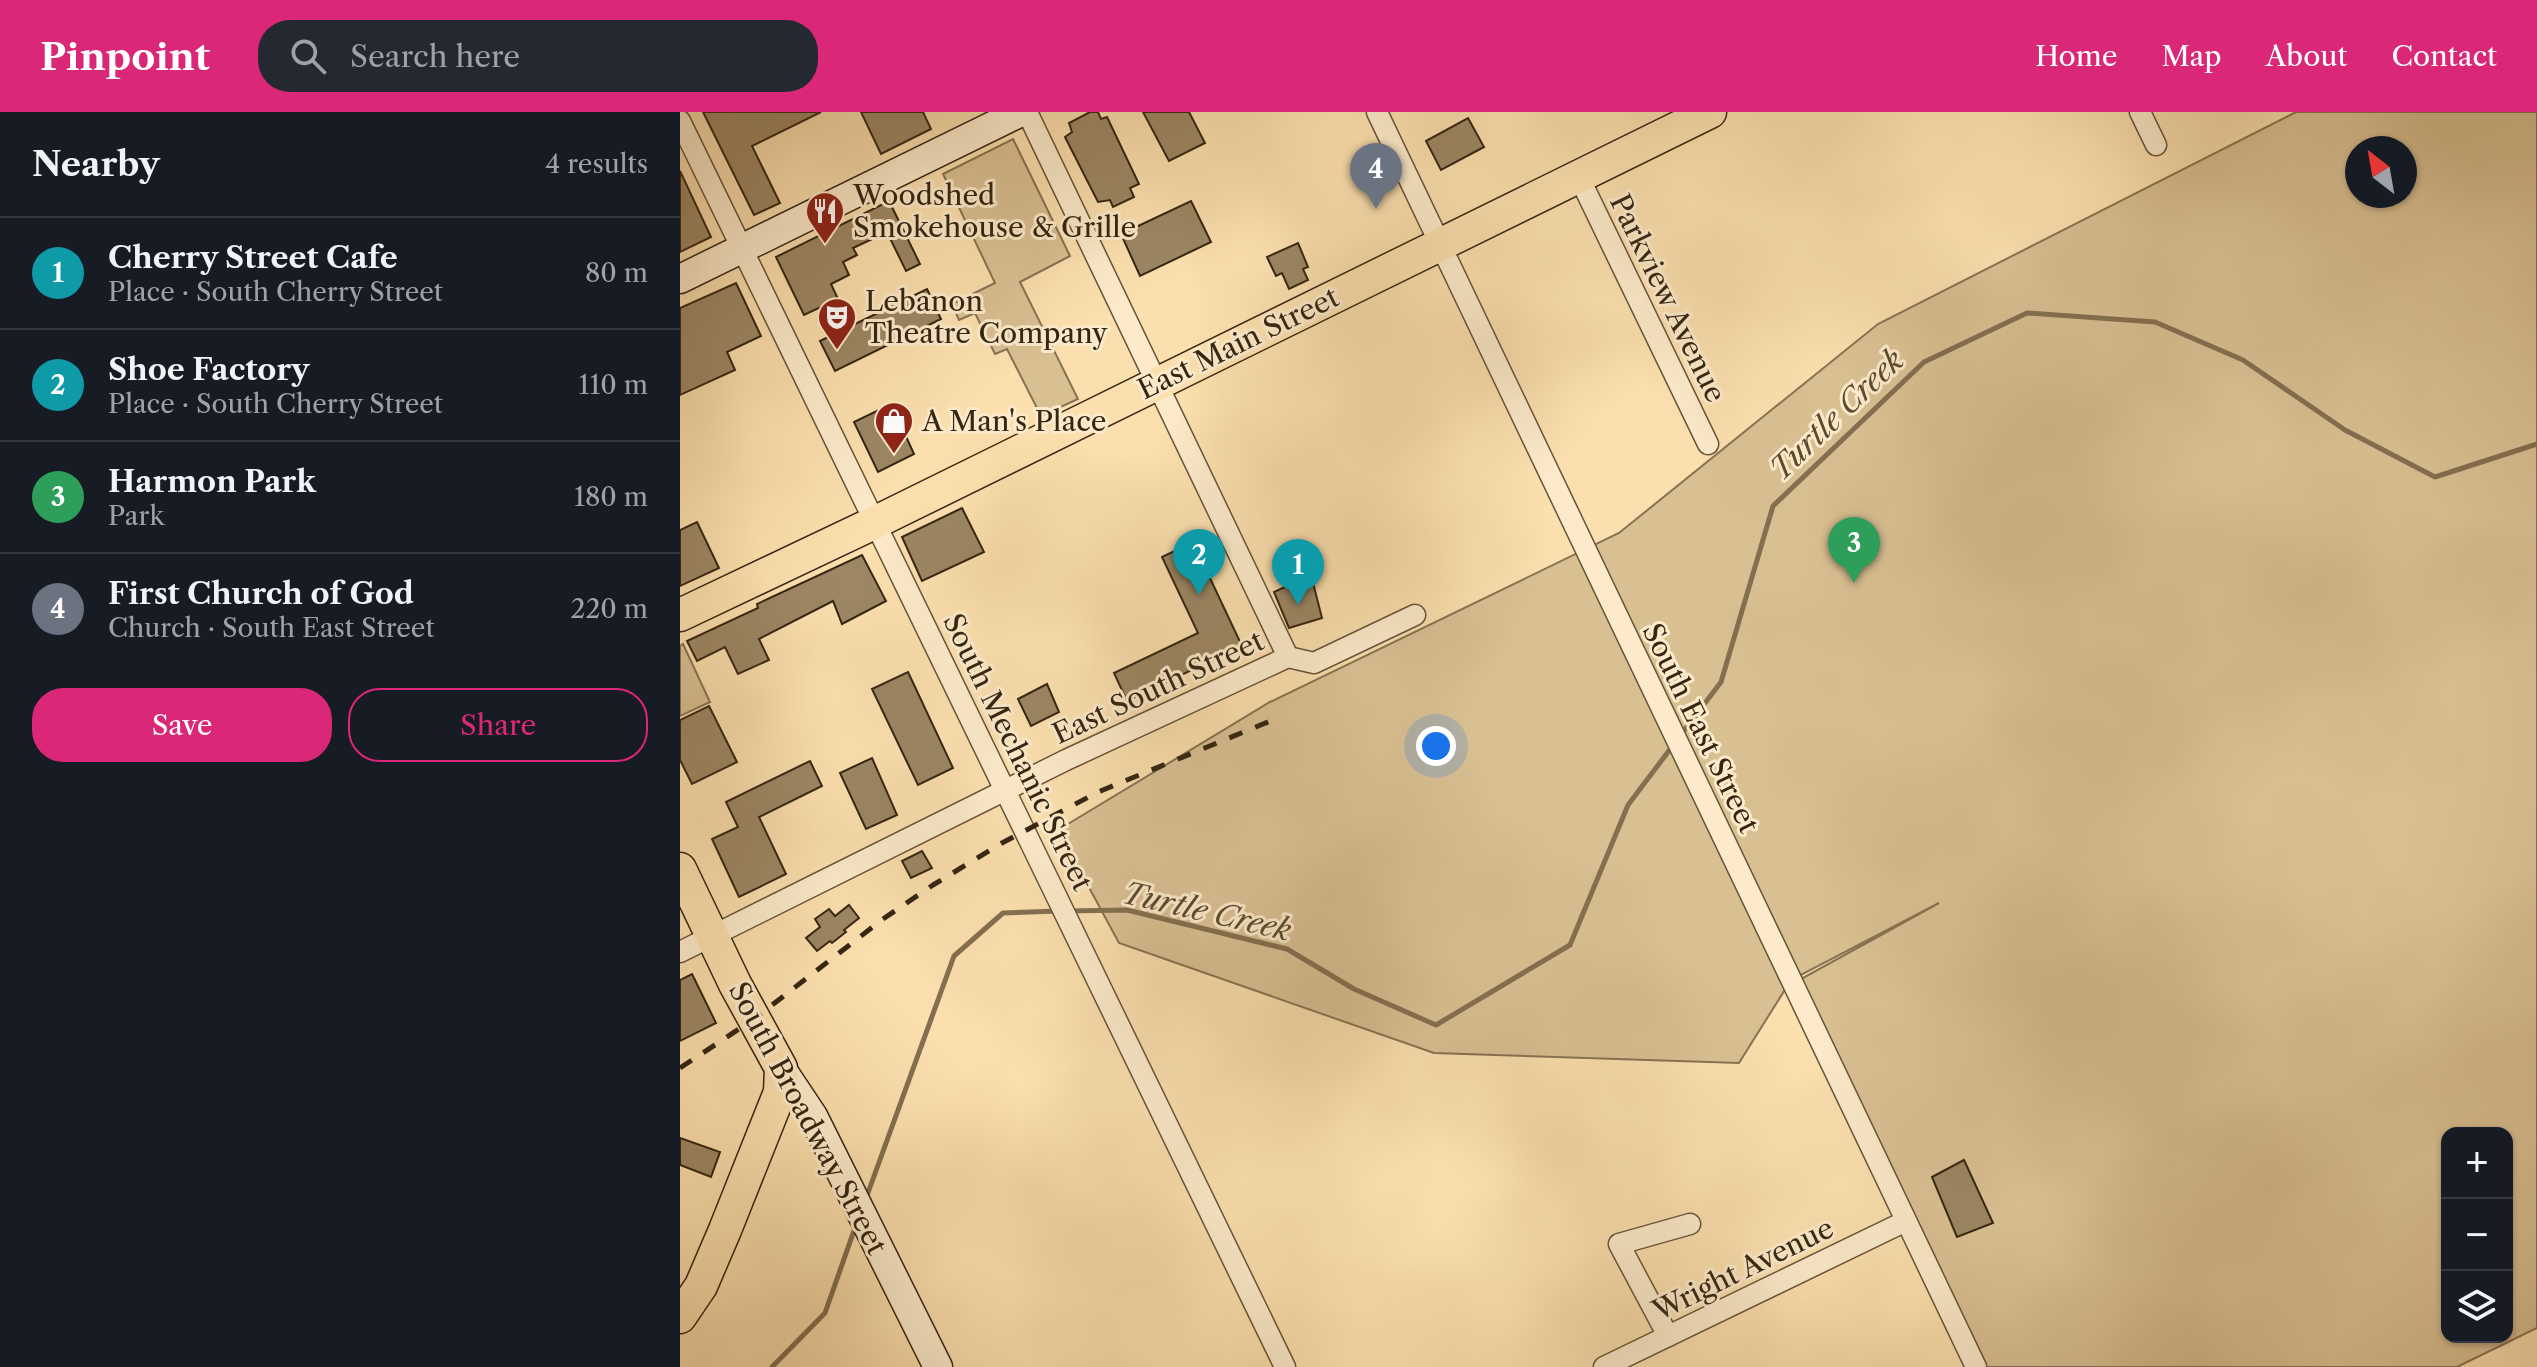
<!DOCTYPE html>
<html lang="en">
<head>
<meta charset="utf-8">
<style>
  :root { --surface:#171b24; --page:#242831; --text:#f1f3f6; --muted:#9ea1a6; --line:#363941; --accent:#db2777 }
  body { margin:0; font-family:"Libre Caslon Text",serif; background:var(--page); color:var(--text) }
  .controls { position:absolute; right:24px; bottom:24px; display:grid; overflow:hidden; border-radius:16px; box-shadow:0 2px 6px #0004 }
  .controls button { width:72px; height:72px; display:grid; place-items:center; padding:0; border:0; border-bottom:2px solid var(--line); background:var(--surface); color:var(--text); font:40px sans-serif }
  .compass { position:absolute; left:1665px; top:24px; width:72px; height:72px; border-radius:50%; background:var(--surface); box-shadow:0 2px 6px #0004; rotate:329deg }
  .you { position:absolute; left:756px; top:634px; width:28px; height:28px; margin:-20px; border:6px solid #fff; border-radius:50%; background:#1a73e8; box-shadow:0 0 0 12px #1a73e833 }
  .badge { display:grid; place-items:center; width:52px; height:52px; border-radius:50%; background:var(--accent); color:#fff; font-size:26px; font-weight:700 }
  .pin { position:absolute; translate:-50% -66px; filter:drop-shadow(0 2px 4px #0008) }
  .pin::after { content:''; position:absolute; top:42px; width:28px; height:24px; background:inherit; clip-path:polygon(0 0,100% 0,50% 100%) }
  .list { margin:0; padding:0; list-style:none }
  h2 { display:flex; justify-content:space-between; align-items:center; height:104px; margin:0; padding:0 32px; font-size:34px }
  h2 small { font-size:26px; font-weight:400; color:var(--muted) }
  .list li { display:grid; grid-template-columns:52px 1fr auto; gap:24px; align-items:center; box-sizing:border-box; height:112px; padding:0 32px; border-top:2px solid var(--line) }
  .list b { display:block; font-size:30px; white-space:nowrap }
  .list p { margin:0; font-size:26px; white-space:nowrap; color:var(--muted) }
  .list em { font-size:26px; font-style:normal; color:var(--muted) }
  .actions { display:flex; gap:16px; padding:24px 32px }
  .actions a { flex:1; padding:18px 0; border:2px solid var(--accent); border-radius:32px; text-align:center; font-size:28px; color:var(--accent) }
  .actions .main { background:var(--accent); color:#fff }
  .icon { flex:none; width:44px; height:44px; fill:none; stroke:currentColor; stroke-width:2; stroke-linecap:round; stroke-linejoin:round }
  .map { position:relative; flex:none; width:1857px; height:1255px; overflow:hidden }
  header { display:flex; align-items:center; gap:48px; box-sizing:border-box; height:112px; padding:0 40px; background:var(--accent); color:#fff }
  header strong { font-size:38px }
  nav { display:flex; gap:44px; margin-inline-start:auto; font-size:28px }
  .search { width:560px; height:72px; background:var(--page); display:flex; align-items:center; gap:20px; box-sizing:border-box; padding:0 28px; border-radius:32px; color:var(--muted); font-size:30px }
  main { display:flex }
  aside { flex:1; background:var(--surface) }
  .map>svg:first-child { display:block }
</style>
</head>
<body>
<header>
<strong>Pinpoint</strong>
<div class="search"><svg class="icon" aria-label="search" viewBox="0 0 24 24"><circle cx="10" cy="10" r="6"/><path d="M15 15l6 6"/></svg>Search here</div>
<nav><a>Home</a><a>Map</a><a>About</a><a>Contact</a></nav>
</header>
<main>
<aside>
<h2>Nearby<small>4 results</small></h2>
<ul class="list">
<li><span class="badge" style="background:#0f9aa8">1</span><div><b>Cherry Street Cafe</b><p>Place · South Cherry Street</p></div><em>80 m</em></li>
<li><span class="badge" style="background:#0f9aa8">2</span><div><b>Shoe Factory</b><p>Place · South Cherry Street</p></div><em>110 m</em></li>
<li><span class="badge" style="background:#2e9e5b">3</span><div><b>Harmon Park</b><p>Park</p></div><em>180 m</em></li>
<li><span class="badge" style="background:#6b7280">4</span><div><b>First Church of God</b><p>Church · South East Street</p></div><em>220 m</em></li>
</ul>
<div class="actions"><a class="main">Save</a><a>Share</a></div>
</aside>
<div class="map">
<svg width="1857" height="1255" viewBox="0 0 1857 1255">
  <rect width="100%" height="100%" fill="#fbdfae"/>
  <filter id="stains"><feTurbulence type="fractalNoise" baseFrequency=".0025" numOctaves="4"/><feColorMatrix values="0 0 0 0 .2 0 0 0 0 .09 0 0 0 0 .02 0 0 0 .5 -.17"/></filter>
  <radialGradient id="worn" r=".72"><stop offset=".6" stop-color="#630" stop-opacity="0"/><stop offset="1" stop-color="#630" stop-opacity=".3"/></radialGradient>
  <g fill="#d9c093" stroke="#877352" stroke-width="2" fill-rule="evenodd">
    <path d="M 1616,0 L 1857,0 L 1857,1216 L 1777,1255 L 1296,1255 L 1112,872 L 1259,791 L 1111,868 L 1059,951 L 754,941 L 439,831 L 378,718 L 590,590 L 939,421 L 1198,212 ZM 1677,36 L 1725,36 L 1725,84 L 1677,84 ZM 1767,1021 L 1827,1021 L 1827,1225 L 1767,1225 Z"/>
    <path d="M 333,27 L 390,144 L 340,170 L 398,287 L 361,304 L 327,237 L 315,242 L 295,201 L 279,208 L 272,192 L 315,171 L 263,62 Z"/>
    <path d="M 3,532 L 30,590 L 0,604 L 0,534 Z"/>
  </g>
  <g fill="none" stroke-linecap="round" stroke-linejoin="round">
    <g stroke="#846f50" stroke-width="5">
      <path d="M 1000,624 L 1041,570 L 1093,394 L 1244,250 L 1347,201 L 1475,210 L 1563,248 L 1665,318 L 1755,365 L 1857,332"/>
      <path d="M 389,799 L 447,798 L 607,837 L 674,877 L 756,913 L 890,833 L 948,693 L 994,632"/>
      <path d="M 185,1089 L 274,844 L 323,801 L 379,799"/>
      <path d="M 92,1255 L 145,1201 L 176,1113"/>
    </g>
  </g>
  <g fill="#9c8663" stroke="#352612" stroke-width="2">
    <path d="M 23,0 L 141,0 L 72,34 L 100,91 L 74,103 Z"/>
    <path d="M 181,0 L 243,0 L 251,17 L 201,42 Z"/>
    <path d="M 410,0 L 418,0 L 421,7 L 427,5 L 459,72 L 450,76 L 454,85 L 433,95 L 430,88 L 418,90 L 385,25 L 392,20 L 389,11 Z"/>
    <path d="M 463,0 L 509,0 L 525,31 L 489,49 Z"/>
    <path d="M 788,6 L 804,35 L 761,58 L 746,29 Z"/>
    <path d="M 0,59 L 31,125 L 0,140 Z"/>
    <path d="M 209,89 L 240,152 L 226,159 L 207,120 L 173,136 L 177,143 L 163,150 L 169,163 L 151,172 L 158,187 L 124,203 L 96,145 Z"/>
    <path d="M 511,89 L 531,130 L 460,164 L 441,122 Z"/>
    <path d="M 618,131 L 628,155 L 623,157 L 628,168 L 609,177 L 602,161 L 596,164 L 587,145 Z"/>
    <path d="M 56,171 L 81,224 L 47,240 L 55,258 L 0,283 L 0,196 Z"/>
    <path d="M 247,177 L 261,207 L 155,259 L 140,229 Z"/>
    <path d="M 205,295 L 219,323 L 224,320 L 234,342 L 198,360 L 174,310 Z"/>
    <path d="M 282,396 L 304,440 L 242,469 L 222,425 Z"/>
    <path d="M 17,410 L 39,456 L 0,474 L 0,418 Z"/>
    <path d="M 513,430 L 562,534 L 447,589 L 434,561 L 518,521 L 482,445 Z"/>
    <path d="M 182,443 L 206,489 L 162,512 L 153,489 L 79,527 L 89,548 L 58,562 L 45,535 L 17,549 L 7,529 L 78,496 L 77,492 Z"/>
    <path d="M 631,463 L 642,506 L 609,516 L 594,480 Z"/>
    <path d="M 228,560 L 273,656 L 238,673 L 192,577 Z"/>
    <path d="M 367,572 L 379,600 L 351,614 L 338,587 Z"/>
    <path d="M 29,594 L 57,650 L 12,672 L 0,648 L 0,608 Z"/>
    <path d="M 192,646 L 217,703 L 186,717 L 160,661 Z"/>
    <path d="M 130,649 L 142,674 L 79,705 L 106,762 L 59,785 L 32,727 L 58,715 L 46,690 Z"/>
    <path d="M 242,739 L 252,756 L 231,766 L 222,749 Z"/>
    <path d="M 169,793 L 179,806 L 164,818 L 166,820 L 152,831 L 150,829 L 137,839 L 126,826 L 140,815 L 135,807 L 149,797 L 155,804 Z"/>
    <path d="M 12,862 L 36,911 L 0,929 L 0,868 Z"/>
    <path d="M 0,1026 L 40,1040 L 31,1065 L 0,1053 Z"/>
    <path d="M 1284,1048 L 1313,1111 L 1277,1125 L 1252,1065 Z"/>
  </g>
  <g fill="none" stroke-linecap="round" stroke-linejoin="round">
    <defs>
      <g id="street">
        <path d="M 347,0 L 608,545"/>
        <path d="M 697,0 L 1296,1255"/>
        <path d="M 1460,0 L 1476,33"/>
        <path d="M 0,9 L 605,1255"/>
        <path d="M 898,63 L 1028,332"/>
        <path d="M 0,840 L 386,648 L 608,545 L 634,551 L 735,503"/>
        <path d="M 988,1224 L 939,1132 L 1010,1112"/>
        <path d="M 924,1255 L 1226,1109"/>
      </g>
      <g id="secondary">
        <path d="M 0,167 L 341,0"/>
        <path d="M 101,956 L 133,1004 L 258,1255"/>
      </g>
      <g id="primary">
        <path d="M 0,503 L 196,410 L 1030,0"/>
        <path d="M 0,757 L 55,872 L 101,956 L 100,980 L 45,1118 L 21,1174 L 0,1205"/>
      </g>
    </defs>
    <use href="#street" stroke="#665439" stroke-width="23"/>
    <use href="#secondary" stroke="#352612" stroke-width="31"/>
    <use href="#primary" stroke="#352612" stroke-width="35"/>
    <use href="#street" stroke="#fceaca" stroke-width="20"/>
    <use href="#secondary" stroke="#fceaca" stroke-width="28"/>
    <use href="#primary" stroke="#fbdfae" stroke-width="32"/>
    <path stroke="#352612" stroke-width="5" stroke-dasharray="14 14" stroke-linecap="butt" d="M 0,956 L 74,907 L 203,807 L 253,773 L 322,731 L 418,680 L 600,605"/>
  </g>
  <defs>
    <symbol id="restaurant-pin" viewBox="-11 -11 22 30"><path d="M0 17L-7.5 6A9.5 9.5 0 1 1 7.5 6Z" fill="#8f2418" stroke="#fceaca"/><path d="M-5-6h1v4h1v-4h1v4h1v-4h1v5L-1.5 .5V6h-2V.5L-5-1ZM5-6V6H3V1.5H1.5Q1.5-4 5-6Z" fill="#fff"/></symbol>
    <symbol id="theatre-pin" viewBox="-11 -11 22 30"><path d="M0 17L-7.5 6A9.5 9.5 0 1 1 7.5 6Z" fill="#8f2418" stroke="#fceaca"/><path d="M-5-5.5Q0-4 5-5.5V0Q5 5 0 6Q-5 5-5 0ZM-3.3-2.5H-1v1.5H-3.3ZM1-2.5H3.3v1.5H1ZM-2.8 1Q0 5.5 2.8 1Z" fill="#fff"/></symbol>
    <symbol id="shop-pin" viewBox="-11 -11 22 30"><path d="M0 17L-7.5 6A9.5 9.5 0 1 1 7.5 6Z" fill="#8f2418" stroke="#fceaca"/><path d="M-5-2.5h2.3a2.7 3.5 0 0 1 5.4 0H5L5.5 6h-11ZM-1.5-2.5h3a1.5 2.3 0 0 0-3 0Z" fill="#fff"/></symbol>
  </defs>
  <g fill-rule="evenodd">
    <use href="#restaurant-pin" x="123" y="77" width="44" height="60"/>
    <use href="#theatre-pin" x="135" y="183" width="44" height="60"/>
    <use href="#shop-pin" x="192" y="287" width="44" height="60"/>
  </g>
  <g text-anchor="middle" stroke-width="6" stroke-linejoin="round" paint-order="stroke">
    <g font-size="28" fill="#352612" stroke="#fceaca" text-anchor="start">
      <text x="173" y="93">Woodshed<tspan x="173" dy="32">Smokehouse &amp; Grille</tspan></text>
      <text x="185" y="199">Lebanon<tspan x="185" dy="32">Theatre Company</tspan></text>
      <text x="242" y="319">A Man's Place</text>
    </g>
    <g font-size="28" fill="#352612" stroke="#fceaca">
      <text transform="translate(988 186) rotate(64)" y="10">Parkview Avenue</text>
      <text transform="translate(558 231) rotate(-26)" y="10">East Main Street</text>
      <text transform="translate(478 575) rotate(-25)" y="10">East South Street</text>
      <text transform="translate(1021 616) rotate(64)" y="10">South East Street</text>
      <text transform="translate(338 640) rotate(64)" y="10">South Mechanic Street</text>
      <text transform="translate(128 1006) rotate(62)" y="10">South Broadway Street</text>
      <text transform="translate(1063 1157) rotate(-26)" y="10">Wright Avenue</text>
    </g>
    <g font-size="30" font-style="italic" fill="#5c4b31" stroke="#fceaca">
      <text transform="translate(1157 303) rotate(-44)" y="10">Turtle Creek</text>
      <text transform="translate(527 800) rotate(13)" y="10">Turtle Creek</text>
    </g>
  </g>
  <rect width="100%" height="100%" filter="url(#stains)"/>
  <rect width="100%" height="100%" fill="url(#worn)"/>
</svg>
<div class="controls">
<button>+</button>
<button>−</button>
<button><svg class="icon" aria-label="layers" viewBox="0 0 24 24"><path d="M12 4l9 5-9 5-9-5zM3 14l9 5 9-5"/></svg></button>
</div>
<svg class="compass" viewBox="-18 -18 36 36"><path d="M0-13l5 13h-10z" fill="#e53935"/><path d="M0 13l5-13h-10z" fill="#9ea1a6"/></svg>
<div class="you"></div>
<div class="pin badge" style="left:618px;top:493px;background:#0f9aa8">1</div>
<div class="pin badge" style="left:519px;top:483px;background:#0f9aa8">2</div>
<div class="pin badge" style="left:1174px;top:471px;background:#2e9e5b">3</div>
<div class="pin badge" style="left:696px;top:97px;background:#6b7280">4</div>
</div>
</main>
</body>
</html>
